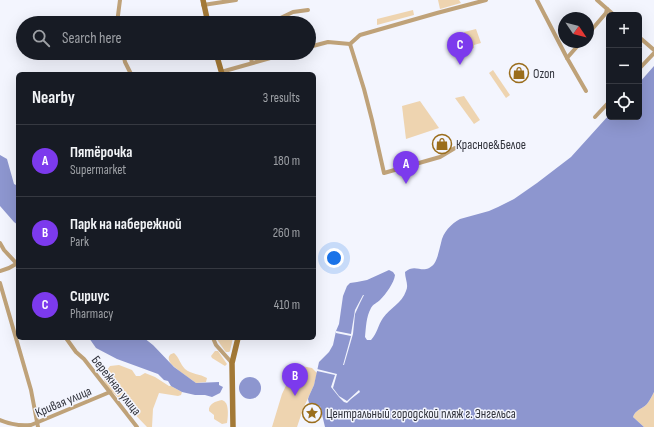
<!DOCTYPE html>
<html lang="en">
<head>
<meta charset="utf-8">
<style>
  :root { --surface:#171b24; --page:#20242c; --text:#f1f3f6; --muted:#9ea1a6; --line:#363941; --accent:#7c3aed }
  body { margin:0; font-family:"Sofia Sans Condensed",sans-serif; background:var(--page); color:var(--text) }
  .controls { position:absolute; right:12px; top:12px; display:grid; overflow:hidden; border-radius:6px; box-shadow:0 4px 16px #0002 }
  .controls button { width:36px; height:36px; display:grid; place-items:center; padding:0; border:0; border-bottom:1px solid var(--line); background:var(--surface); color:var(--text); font:20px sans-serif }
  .compass { position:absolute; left:558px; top:12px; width:36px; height:36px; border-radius:50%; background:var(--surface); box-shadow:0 4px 16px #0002; rotate:125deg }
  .you { position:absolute; left:334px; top:258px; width:14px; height:14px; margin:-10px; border:3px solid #fff; border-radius:50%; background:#1a73e8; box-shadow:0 0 0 6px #1a73e833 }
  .badge { display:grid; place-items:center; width:26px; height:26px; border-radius:50%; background:var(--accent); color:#fff; font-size:13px; font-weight:700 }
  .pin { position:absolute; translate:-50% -33px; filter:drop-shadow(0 1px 2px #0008) }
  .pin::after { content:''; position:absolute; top:21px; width:14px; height:12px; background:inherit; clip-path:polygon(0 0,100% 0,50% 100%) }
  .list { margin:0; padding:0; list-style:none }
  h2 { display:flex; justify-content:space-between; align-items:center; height:52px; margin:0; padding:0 16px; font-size:17px }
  h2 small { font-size:13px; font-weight:400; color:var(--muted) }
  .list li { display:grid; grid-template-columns:26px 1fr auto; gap:12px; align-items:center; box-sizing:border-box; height:72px; padding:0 16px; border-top:1px solid var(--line) }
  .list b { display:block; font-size:15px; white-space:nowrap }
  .list p { margin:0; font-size:13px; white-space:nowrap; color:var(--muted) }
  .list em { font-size:13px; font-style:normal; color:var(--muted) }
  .icon { flex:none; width:22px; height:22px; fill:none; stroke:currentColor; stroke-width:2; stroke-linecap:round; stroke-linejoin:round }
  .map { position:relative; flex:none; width:654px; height:427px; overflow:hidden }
  .search { position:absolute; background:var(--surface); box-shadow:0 4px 16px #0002; left:16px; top:16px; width:300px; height:44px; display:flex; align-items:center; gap:10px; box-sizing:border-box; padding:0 14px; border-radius:22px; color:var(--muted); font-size:15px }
  .panel { position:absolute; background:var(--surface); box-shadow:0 4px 16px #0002; left:16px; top:72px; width:300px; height:268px; border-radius:6px }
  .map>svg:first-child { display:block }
</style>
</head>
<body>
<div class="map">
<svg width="654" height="427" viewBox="0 0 654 427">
  <rect width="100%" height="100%" fill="#f3f5fe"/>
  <g fill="#eed4b0">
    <path d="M 438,0 L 459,0 L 461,3 L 440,9 Z"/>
    <path d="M 413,10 L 414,15 L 377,25 L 377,19 Z"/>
    <path d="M 476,29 L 481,43 L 474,45 L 474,48 L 468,50 L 464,32 Z"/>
    <path d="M 493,70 L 510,95 L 506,98 L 489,73 Z"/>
    <path d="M 464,96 L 480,120 L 474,124 L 455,98 Z"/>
    <path d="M 420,101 L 439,128 L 406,139 L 402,106 Z"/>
    <path d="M 216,338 L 233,338 L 230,351 L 229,352 L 226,352 L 225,351 Z"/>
    <path d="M 215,351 L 218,351 L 227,364 L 225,366 L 212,358 L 211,356 Z"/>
    <path d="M 174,353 C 179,357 180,364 185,369 C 191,374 200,374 207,378 L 206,382 L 196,383 C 190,378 170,366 169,360 C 168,356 170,354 174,353 Z"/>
    <path d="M 119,365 L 132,370 L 136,376 L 140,376 L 145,373 L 155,377 L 169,386 L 171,386 L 182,392 L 181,395 L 178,396 L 159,393 L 153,409 L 152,427 L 147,427 L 123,402 L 108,388 L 104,380 L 105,373 L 110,366 Z"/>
    <path d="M 296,365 L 312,368 L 317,373 L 314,385 L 303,409 L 297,427 L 272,427 L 282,394 Z"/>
    <path d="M 654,392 L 654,427 L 644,427 L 633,417 C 635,410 642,409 647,404 C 650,400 652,396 654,392 Z"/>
    <path d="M 222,400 C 223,401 225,401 225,402 C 229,405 228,418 227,423 L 222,424 L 214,419 L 214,415 L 209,411 C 208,404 216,401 222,400 Z"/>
  </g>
  <g fill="#8d96cf">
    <path d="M 654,66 L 654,392 C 652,396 650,400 647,404 C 642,409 635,410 633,417 L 644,427 L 325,427 L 320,406 L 311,405 L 309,403 L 308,399 L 309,396 L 314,385 L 319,362 L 329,352 L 333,345 L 336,331 L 339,324 L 343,296 L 347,286 L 350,283 L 357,282 L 367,280 L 389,270 L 393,272 L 395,275 C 394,283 386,294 380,300 C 377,303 373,304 371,308 C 366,317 366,328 365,337 L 367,340 L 371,340 C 377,334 378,325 383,318 C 390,308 402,303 406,291 C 409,285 405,279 405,272 C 416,262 423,276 434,264 C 438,258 439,250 441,243 C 443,232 451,224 460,219 L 489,211 L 498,207 L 514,199 L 537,183 L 571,157 L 609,115 L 609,117 L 639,117 L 639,83 Z"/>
    <path d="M 0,155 L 7,159 L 14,184 L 18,186 L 18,225 L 14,222 L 0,206 Z"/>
    <path d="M 89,338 L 144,338 L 153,345 L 174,367 L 196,383 L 219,382 L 219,385 L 223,387 L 220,393 L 212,397 L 205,395 L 195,395 L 182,392 L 171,386 L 168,381 L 164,380 L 158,374 L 117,359 L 96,348 Z"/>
    <circle cx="250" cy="388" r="11"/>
  </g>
  <g fill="#f3f5fe">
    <path d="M 363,295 L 364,295 L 360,303 L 355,314 L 353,334 L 344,365 L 343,365 L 351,336 L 336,333 L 336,331 L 351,334 L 355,310 Z"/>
    <path d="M 317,369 L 337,374 L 333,388 L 339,396 L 347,401 L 359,390 L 360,392 L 351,399 L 347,403 L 344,402 L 339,397 L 331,387 L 335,375 L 317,371 Z"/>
  </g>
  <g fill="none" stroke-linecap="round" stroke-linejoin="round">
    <g stroke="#bfa279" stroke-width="4">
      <path d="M 537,0 L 567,58"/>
      <path d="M 597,0 L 614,15"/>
      <path d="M 203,5 L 236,0"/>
      <path d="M 117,23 L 120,0"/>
      <path d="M 270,23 L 293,12 L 308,10"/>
      <path d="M 588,34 L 606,13 L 607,9"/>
      <path d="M 639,37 L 654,50"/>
      <path d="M 581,42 L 567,58 L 586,91"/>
      <path d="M 350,44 L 364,89 L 372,120 L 384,173 L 440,157 L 455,148"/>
      <path d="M 350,44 L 360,35 L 437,13 L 486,0"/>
      <path d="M 309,47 L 328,42 L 350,44"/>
      <path d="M 123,53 L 125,62 L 131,74"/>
      <path d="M 250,53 L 252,63"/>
      <path d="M 639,69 L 654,53"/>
      <path d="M 221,72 L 288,53"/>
      <path d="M 595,117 L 609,102"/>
      <path d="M 0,243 L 4,250 L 18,265"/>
      <path d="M 0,271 L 9,268 L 16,264"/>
      <path d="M 0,283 L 31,390 L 38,427"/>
      <path d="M 66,338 L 76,352 L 84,359 L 137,427"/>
      <path d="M 213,338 L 216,345 L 232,363"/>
      <path d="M 0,420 C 9,424 21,426 31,425 L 110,392"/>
    </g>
    <g stroke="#a37937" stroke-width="5.5">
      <path d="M 203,0 L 208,23"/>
      <path d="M 216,53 L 222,74"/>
      <path d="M 233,427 L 232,363 L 238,338"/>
    </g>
  </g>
  <defs>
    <symbol id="shop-ring" viewBox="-11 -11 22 22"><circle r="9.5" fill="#f3f5fe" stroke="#9a6d1c" stroke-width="1.5"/><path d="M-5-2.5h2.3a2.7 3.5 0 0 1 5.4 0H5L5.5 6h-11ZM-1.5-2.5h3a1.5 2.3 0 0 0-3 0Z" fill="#9a6d1c"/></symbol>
    <symbol id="sight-ring" viewBox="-11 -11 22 22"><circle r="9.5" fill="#f3f5fe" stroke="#9a6d1c" stroke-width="1.5"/><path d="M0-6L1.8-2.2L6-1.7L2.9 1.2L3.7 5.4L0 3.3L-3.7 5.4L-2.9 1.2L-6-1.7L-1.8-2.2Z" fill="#9a6d1c"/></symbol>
  </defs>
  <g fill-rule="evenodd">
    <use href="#shop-ring" x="508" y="62" width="22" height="22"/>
    <use href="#shop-ring" x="431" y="133" width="22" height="22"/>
    <use href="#sight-ring" x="301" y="402" width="22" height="22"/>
  </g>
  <g text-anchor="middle" stroke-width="3" stroke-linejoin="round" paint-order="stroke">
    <g font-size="13" fill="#31333c" stroke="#f3f5fe" text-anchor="start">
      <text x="533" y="78">Ozon</text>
      <text x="456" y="149">Красное&amp;Белое</text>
      <text x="326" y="418">Центральный городской пляж г. Энгельса</text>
    </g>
    <g font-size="13" fill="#31333c" stroke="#f3f5fe">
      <text transform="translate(117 385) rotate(52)" y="5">Бережная улица</text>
      <text transform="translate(63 401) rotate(-23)" y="5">Кривая улица</text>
    </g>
  </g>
</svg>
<div class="controls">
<button>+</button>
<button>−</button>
<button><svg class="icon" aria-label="locate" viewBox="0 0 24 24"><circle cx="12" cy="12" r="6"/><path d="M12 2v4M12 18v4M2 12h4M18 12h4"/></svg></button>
</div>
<svg class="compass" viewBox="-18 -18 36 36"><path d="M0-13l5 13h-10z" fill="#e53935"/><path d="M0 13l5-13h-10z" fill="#9ea1a6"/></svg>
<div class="you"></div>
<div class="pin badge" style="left:406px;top:184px">A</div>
<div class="pin badge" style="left:295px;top:396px">B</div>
<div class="pin badge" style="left:460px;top:65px">C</div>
<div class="search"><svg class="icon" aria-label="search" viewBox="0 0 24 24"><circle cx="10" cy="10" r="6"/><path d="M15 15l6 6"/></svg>Search here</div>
<section class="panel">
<h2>Nearby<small>3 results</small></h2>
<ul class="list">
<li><span class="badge">A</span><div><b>Пятёрочка</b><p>Supermarket</p></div><em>180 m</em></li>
<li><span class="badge">B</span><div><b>Парк на набережной</b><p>Park</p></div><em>260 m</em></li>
<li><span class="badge">C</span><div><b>Сириус</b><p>Pharmacy</p></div><em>410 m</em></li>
</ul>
</section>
</div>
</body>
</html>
